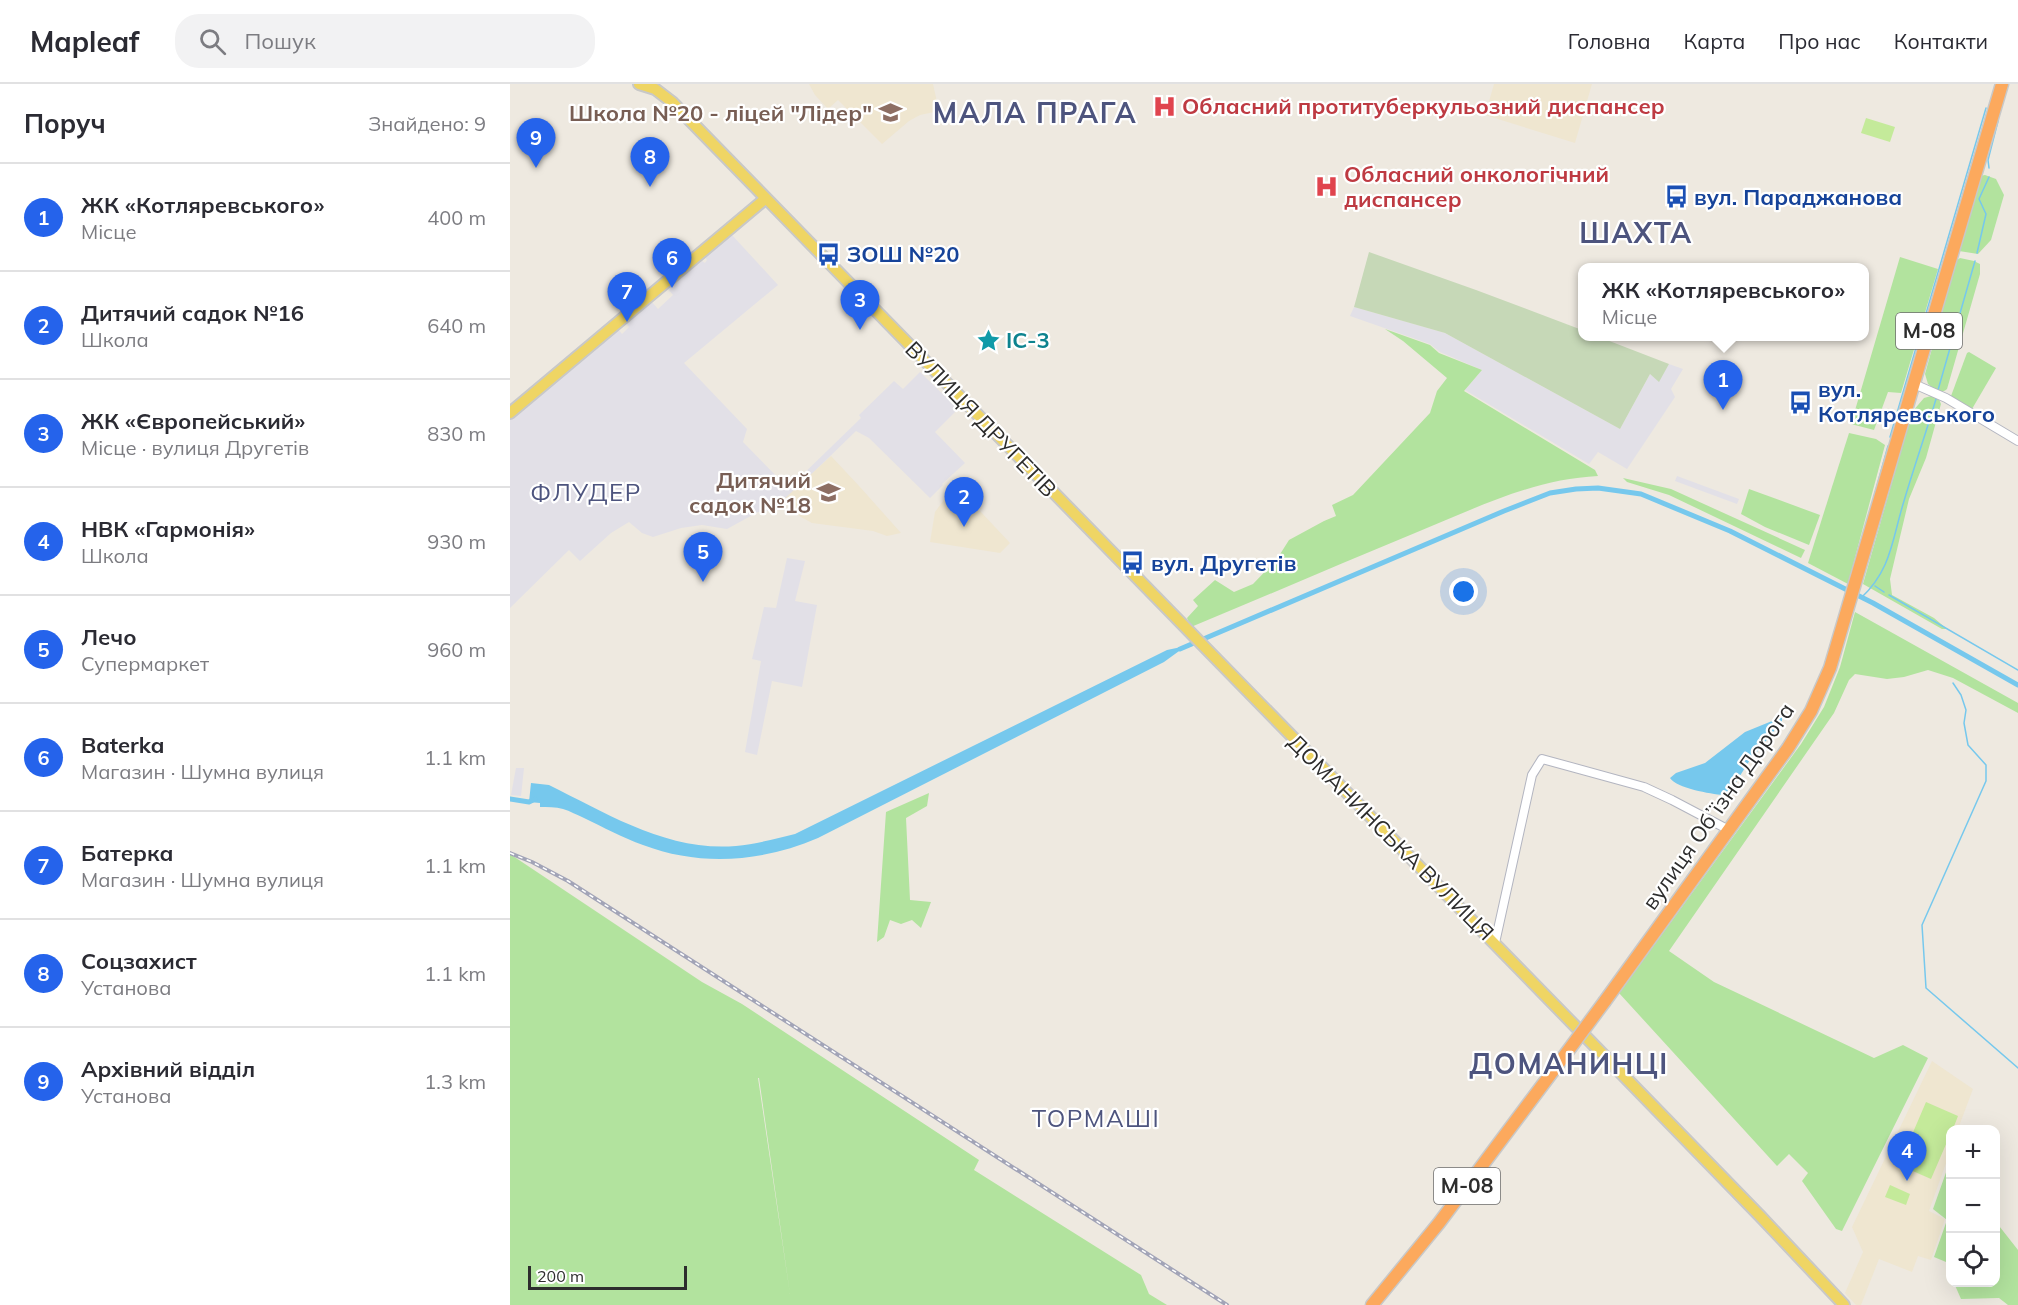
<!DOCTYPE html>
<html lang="uk">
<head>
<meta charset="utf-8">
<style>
  :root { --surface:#fff; --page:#f2f2f3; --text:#2b2b33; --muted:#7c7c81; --line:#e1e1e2; --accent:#2563eb }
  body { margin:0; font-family:Mulish,sans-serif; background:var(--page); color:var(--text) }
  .controls { position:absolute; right:18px; bottom:18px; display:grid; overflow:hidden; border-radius:12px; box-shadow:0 6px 24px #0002 }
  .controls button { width:54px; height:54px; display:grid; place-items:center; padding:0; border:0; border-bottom:2px solid var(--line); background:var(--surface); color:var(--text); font:30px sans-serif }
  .scale { position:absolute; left:18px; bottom:15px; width:159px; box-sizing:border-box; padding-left:6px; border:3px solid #2d2d2d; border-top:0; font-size:16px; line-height:21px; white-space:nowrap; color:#2d2d2d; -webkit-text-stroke:4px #fff; paint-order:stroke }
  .you { position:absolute; left:954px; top:508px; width:21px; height:21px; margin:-15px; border:4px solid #fff; border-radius:50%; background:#1a73e8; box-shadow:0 0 0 9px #1a73e833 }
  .badge { display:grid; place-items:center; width:39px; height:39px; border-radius:50%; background:var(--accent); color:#fff; font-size:20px; font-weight:700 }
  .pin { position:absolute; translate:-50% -50px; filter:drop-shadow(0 2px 3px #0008) }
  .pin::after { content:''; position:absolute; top:32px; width:21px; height:18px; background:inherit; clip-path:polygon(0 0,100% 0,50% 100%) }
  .popup { position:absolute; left:1068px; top:179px; width:291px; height:78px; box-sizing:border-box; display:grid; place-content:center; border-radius:12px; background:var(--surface); filter:drop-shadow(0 2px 4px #0005); font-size:20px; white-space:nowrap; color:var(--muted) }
  .popup b { font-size:22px; color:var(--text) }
  .popup::after { content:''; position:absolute; left:50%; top:100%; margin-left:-12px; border:12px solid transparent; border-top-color:var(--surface) }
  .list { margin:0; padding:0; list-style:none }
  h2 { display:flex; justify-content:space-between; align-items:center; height:78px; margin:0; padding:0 24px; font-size:26px }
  h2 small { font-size:20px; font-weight:400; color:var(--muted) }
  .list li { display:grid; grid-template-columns:39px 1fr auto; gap:18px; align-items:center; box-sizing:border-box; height:108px; padding:0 24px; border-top:2px solid var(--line) }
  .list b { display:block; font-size:22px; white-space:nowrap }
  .list p { margin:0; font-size:20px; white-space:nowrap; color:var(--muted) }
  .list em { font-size:20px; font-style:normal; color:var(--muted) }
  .icon { flex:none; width:33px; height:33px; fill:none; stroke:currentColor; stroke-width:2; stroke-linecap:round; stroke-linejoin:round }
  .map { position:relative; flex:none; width:1508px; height:1221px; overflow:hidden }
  header { display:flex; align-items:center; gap:36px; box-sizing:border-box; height:84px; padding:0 30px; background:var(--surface); border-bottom:2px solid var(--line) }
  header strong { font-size:28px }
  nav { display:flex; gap:33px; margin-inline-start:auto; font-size:21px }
  .search { width:420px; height:54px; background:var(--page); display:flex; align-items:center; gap:15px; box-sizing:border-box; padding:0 21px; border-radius:24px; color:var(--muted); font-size:22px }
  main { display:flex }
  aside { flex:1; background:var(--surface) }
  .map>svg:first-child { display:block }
</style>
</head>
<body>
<header>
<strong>Mapleaf</strong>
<div class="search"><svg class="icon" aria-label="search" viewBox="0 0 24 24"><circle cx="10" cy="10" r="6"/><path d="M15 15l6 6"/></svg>Пошук</div>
<nav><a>Головна</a><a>Карта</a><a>Про нас</a><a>Контакти</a></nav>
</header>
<main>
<aside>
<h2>Поруч<small>Знайдено: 9</small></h2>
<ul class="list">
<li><span class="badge">1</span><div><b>ЖК «Котляревського»</b><p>Місце</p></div><em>400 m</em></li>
<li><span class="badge">2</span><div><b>Дитячий садок №16</b><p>Школа</p></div><em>640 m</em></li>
<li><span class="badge">3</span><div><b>ЖК «Європейський»</b><p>Місце · вулиця Другетів</p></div><em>830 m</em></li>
<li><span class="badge">4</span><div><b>НВК «Гармонія»</b><p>Школа</p></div><em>930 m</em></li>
<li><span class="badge">5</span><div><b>Лечо</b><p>Супермаркет</p></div><em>960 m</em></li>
<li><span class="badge">6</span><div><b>Baterka</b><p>Магазин · Шумна вулиця</p></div><em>1.1 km</em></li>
<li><span class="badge">7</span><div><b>Батерка</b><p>Магазин · Шумна вулиця</p></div><em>1.1 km</em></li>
<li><span class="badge">8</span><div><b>Соцзахист</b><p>Установа</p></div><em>1.1 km</em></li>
<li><span class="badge">9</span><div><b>Архівний відділ</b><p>Установа</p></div><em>1.3 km</em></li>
</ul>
</aside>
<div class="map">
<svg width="1508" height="1221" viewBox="0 0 1508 1221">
  <rect width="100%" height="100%" fill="#eee9e0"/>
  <g fill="#e2e0e7">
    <path d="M 222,151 L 268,201 L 174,279 L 237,345 L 233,358 L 277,403 L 286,397 L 351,334 L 349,331 L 384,297 L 393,305 L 410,288 L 448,325 L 425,348 L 455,379 L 432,400 L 433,401 L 420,414 L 359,354 L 346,347 L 276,415 L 257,427 L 248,428 L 217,445 L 192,441 L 171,444 L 143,453 L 132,449 L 119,438 L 101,449 L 70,477 L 59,466 L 0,524 L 0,336 L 108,245 L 112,250 L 119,243 L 116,239 L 141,217 L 148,225 L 163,211 L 158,205 L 192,177 L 195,179 L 197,176 L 195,173 Z"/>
    <path d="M 844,223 L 935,249 L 1110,345 L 1140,290 L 1149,297 L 1159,280 L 1173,285 L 1161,305 L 1165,313 L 1117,385 L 1088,368 L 1079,380 L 955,306 L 972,286 L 930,268 L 920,260 L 840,232 Z"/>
    <path d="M 1167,392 L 1229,415 L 1227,420 L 1165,397 Z"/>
    <path d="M 277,474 L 295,477 L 285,517 L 307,521 L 292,603 L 262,597 L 247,671 L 235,668 L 251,577 L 242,575 L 254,523 L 266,524 Z"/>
    <path d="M 6,684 L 14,684 L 11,712 L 1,711 Z"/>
  </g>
  <g fill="#efe6d0">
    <path d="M 299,0 L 423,0 L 429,27 L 410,31 L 399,37 L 372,60 L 328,16 L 318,25 L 305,11 Z"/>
    <path d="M 984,0 L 1082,0 L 1065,59 L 975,31 Z"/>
    <path d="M 321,372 L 350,403 L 391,449 L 377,452 L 363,447 L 302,439 L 291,433 L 272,417 Z"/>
    <path d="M 439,409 L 454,424 L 470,427 L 500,459 L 490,469 L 420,458 L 425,428 Z"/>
    <path d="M 1422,977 L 1463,1005 L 1448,1045 L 1440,1046 L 1440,1068 L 1419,1127 L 1435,1135 L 1421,1176 L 1408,1172 L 1402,1188 L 1369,1175 L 1351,1221 L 1346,1221 L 1335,1209 L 1353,1168 L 1342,1143 Z"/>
  </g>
  <g fill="#b2e39e" fill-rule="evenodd">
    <path d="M 1475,91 L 1486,95 L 1494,111 L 1481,156 L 1468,170 L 1449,167 L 1470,92 Z"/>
    <path d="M 1390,173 L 1428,185 L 1391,309 L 1378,308 L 1364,346 L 1341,340 Z"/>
    <path d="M 1450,174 L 1464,177 L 1470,180 L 1470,190 L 1437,305 C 1430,311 1424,305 1418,300 L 1415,290 L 1446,177 Z"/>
    <path d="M 875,245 L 920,261 L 929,269 L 972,286 L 954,307 L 1085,386 L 1088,392 C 1023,395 964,425 905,449 C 830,480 756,512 681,543 L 677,534 L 688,522 L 683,516 L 705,496 L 724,508 L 743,500 L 767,475 L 779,456 L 814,437 L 826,432 L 822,421 L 843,411 L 920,329 L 927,307 L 937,294 L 893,257 Z"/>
    <path d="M 1459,268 L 1486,284 L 1462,325 L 1441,312 L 1457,269 Z"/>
    <path d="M 1421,312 L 1428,313 L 1431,320 L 1416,374 L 1399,415 L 1380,495 L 1382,511 L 1424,534 L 1437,545 L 1432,545 L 1353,500 L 1402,328 L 1414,314 Z"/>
    <path d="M 1339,349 L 1366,355 L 1375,361 L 1338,500 L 1298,479 Z"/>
    <path d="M 1113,394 L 1161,405 L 1295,466 L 1291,474 L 1159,411 L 1117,398 Z"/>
    <path d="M 1239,405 L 1310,431 L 1299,461 L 1255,443 L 1231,430 Z"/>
    <path d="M 1345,528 L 1508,619 L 1508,629 L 1443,594 L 1418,586 L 1394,593 L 1377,595 L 1345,590 L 1339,596 L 1324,629 L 1159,867 L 1204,898 L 1364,974 L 1393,961 L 1418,974 L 1332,1147 L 1326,1145 L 1292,1097 L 1298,1089 L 1279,1070 L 1267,1082 L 1109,909 L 1291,660 L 1314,623 L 1330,583 Z"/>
    <path d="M 419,709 L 417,722 L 396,734 L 400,816 L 421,818 L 411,844 L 402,836 L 391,840 L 380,836 L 374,853 L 367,858 L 376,728 Z"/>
    <path d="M 0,770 L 192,898 L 232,920 L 469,1076 L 464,1086 L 631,1191 L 639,1210 L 657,1221 L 0,1221 ZM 248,994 L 249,994 L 280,1210 Z"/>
    <path d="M 1439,1080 L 1440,1082 L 1440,1189 L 1436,1178 L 1424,1173 L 1437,1136 L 1423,1125 Z"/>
    <path d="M 1486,1138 L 1508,1166 L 1508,1221 L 1498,1221 L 1489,1214 L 1451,1215 L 1444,1199 L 1486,1198 Z"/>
  </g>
  <path fill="#c6d8b7" d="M 859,168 L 966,206 L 1072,246 L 1072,252 L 1089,253 L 1159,280 L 1149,298 L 1140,290 L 1110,345 L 935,249 L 844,223 Z"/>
  <g fill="#c4ea9a">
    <path d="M 1356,34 L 1385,43 L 1380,58 L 1351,49 Z"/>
    <path d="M 1416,1018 L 1448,1032 L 1443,1045 L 1440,1046 L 1440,1051 L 1421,1095 L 1389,1081 Z"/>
    <path d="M 1380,1101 L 1400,1110 L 1396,1121 L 1375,1113 Z"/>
  </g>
  <g fill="#76c8ed">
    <path d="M 676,562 L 654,578 L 308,754 C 252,778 191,783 133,761 C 113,754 93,743 74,734 C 67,731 60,727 53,725 C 46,723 37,723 30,723 L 30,719 L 19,718 L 21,699 L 39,701 C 96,729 158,768 226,762 C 245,760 266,755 285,750 L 657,566 Z"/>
    <path d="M 1272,633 L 1272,637 L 1238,679 L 1223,703 L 1213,711 C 1201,710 1166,704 1160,694 L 1166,689 L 1195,679 L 1235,648 Z"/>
  </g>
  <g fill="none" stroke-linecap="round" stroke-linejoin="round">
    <g stroke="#76c8ed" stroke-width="1.5">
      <path d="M 1479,84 L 1478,76 L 1488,37"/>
      <path d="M 1467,169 L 1476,130 L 1469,115 L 1479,93"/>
      <path d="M 1428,306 L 1465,177"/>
      <path d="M 1380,353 L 1476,24"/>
      <path d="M 1364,413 L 1378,362"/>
      <path d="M 1365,502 L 1374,508"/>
      <path d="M 1379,511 L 1508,586"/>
      <path d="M 1351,514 C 1382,485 1382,455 1394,417 C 1404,383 1416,349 1426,315"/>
      <path d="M 1443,599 L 1451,611 L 1456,626 L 1454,639 L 1458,661 L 1476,681 L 1476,697 L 1412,841 L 1416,904 L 1508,984"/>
    </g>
    <g stroke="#76c8ed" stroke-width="5">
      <path d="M 670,565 L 994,427 L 1040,409 L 1066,405 L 1088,404 L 1131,410 L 1220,447 L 1363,519 L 1508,601"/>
      <path d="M 0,715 L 19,718 L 25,715"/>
    </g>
    <defs>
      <g id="minor">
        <path d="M 1404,300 L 1436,314 L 1508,357"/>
        <path d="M 985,859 L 1022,691 L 1032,675 L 1134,703 L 1162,716 L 1219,746"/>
      </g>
      <g id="major">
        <path d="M 129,0 L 145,5 L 162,18 L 1068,945"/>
        <path d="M 0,329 L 255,115"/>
        <path d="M 1075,952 L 1251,1133 L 1334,1221"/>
      </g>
      <g id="highway">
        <path d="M 1095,917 L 1278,664 L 1301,627 L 1320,584 L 1492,0"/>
        <path d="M 862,1221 L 929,1139 L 1049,979"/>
      </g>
    </defs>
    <use href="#minor" stroke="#b3b5c0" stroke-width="10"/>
    <use href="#major" stroke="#c8c8c8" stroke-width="14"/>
    <use href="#highway" stroke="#c8c8c8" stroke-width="15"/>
    <use href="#minor" stroke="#fff" stroke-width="8"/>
    <use href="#major" stroke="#efd564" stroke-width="10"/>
    <use href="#highway" stroke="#fca95d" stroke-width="12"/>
    <defs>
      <path id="rail" d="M 0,769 L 22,778 L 58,797 L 717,1221"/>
    </defs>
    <use href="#rail" stroke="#a2a4b7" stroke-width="4"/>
    <use href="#rail" stroke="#fff" stroke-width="1.5" stroke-dasharray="4.5" stroke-linecap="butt"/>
    <defs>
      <path id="highway-bridge" d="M 1049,979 L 1095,917"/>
    </defs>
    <use href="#highway-bridge" stroke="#c8c8c8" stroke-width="15" stroke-linecap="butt"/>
    <use href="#highway-bridge" stroke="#fca95d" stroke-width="12"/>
  </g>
  <defs>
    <symbol id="hospital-bare" viewBox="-9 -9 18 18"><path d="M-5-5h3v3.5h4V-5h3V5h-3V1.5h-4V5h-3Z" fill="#e0444e" stroke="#fff" stroke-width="2.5" paint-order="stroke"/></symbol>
    <symbol id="school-bare" viewBox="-9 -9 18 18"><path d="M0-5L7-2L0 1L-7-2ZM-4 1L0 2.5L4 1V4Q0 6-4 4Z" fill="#8d6e63" stroke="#fff" stroke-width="2.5" paint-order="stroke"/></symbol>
    <symbol id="bus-bare" viewBox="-9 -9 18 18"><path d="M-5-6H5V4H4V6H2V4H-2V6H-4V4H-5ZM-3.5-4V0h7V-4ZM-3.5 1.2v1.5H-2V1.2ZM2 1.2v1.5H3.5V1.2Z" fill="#1a4fb4" stroke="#fff" stroke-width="2.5" paint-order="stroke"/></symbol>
    <symbol id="sight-bare" viewBox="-9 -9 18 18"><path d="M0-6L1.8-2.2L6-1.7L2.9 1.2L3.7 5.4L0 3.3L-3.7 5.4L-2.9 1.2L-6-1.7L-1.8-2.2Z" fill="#0f9aa8" stroke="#fff" stroke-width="2.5" paint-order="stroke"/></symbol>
  </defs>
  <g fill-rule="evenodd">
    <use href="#hospital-bare" x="638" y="6" width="33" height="33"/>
    <use href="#school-bare" x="364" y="12" width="33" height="33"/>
    <use href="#hospital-bare" x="800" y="86" width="33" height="33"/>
    <use href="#bus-bare" x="1150" y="96" width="33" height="33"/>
    <use href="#bus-bare" x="302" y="154" width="33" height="33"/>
    <use href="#sight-bare" x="462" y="240" width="33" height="33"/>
    <use href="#bus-bare" x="1274" y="302" width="33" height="33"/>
    <use href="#school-bare" x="302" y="392" width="33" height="33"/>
    <use href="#bus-bare" x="606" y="462" width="33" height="33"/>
  </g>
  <g text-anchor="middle" stroke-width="4.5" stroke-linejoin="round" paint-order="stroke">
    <g fill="#fff" stroke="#6c6c6c" stroke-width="1.5">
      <rect x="1386" y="229" width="66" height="36" rx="4.5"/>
      <rect x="924" y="1084" width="66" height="36" rx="4.5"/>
    </g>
    <g font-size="21" font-weight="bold" fill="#2d2d2d">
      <text x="1419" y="254">М-08</text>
      <text x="957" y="1109">М-08</text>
    </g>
    <g font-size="22" font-weight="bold" fill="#be3a42" stroke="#fff" text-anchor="start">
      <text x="672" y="30">Обласний протитуберкульозний диспансер</text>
      <text x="834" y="98">Обласний онкологічний<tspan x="834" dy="25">диспансер</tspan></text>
    </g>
    <g font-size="22" font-weight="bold" fill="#785e54" stroke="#fff" text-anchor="end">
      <text x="362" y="37">Школа №20 - ліцей "Лідер"</text>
      <text x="301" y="404">Дитячий<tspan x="301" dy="25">садок №18</tspan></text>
    </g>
    <g font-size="22" font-weight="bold" fill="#164399" stroke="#fff" text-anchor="start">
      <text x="1184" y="121">вул. Параджанова</text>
      <text x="337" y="178">ЗОШ №20</text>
      <text x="1308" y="313">вул.<tspan x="1308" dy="25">Котляревського</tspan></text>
      <text x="641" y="487">вул. Другетів</text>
    </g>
    <g font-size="22" font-weight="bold" fill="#0d838f" stroke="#fff" text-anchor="start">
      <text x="496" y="264">ІС-3</text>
    </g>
    <g font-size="22" fill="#2d2d2d" stroke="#fff">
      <text transform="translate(471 335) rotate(46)" y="8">ВУЛИЦЯ ДРУГЕТІВ</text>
      <text transform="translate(1208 722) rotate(-55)" y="8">вулиця Обʼїзна Дорога</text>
      <text transform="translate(881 753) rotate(45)" y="8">ДОМАНИНСЬКА ВУЛИЦЯ</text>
    </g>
    <g font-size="24" letter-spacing="1.5" fill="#4d547e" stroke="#fff">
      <text x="76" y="417">ФЛУДЕР</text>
      <text x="586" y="1043">ТОРМАШІ</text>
    </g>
    <g font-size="28" font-weight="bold" letter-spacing="1.5" fill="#4d547e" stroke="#fff">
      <text x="525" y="39">МАЛА ПРАГА</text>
      <text x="1126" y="159">ШАХТА</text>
      <text x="1059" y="990">ДОМАНИНЦІ</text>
    </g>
  </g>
</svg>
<div class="controls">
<button>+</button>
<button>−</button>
<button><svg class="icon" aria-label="locate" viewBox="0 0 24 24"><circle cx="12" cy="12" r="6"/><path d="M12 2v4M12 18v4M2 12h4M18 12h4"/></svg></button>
</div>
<div class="scale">200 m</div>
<div class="you"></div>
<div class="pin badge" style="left:1213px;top:326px">1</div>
<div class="popup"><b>ЖК «Котляревського»</b>Місце</div>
<div class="pin badge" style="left:454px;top:443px">2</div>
<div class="pin badge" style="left:350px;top:246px">3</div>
<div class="pin badge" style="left:1397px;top:1097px">4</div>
<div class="pin badge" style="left:193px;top:498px">5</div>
<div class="pin badge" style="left:162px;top:204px">6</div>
<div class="pin badge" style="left:117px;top:238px">7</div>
<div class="pin badge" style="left:140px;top:103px">8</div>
<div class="pin badge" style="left:26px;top:84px">9</div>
</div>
</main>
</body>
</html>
